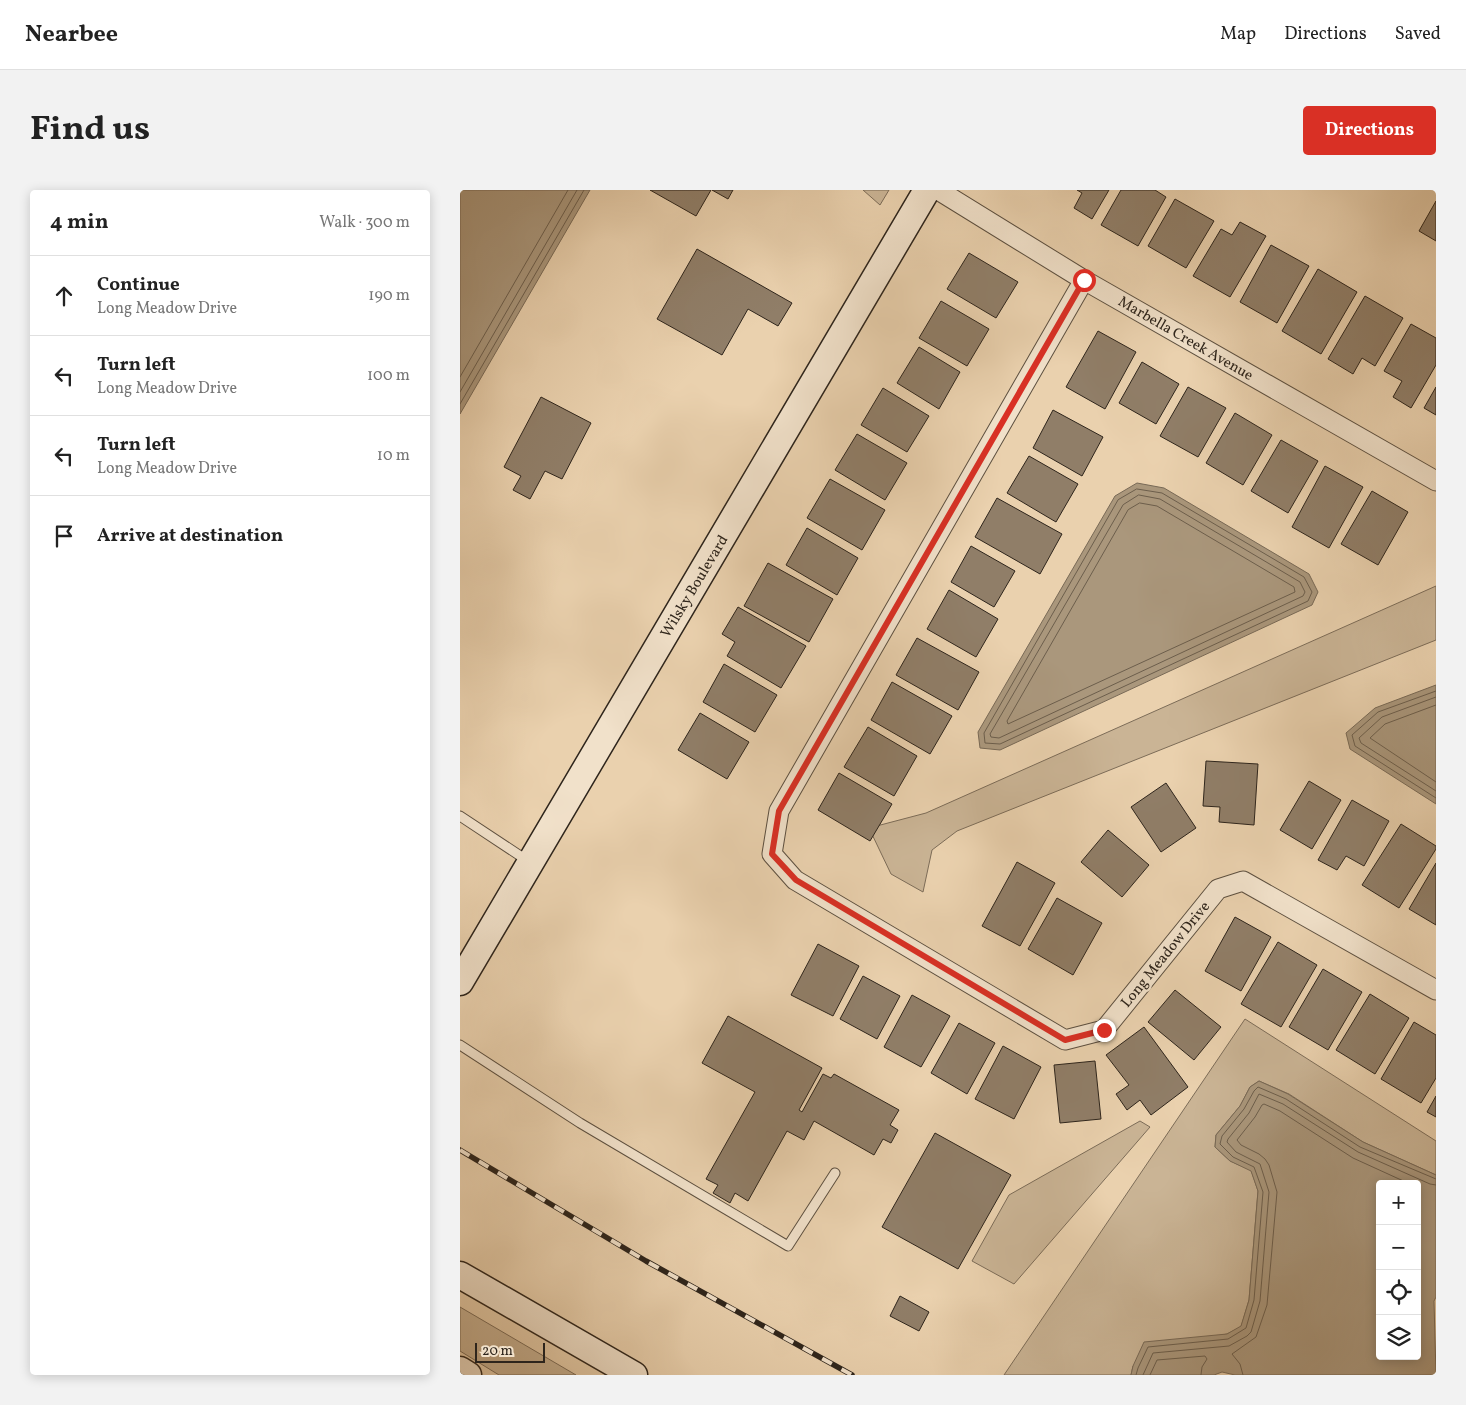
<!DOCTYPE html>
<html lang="en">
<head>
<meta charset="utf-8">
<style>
  :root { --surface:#fff; --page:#f2f2f2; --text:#222; --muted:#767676; --line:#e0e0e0; --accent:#d93025 }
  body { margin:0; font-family:Vollkorn,serif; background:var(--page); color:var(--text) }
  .controls { position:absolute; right:15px; bottom:15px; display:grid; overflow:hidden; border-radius:5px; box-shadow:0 2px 12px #0003 }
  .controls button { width:45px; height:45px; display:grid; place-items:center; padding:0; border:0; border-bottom:1px solid var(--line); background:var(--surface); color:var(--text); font:25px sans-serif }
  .scale { position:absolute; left:15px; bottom:12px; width:70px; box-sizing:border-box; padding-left:5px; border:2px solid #2e251c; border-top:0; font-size:14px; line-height:18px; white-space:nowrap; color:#2e251c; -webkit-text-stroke:4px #f1e1ca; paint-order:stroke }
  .stop { position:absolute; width:15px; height:15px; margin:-11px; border:4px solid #d93025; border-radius:50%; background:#fff }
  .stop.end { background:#d93025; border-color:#fff; box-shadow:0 1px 5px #0008 }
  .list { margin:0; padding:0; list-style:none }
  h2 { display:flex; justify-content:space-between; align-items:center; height:65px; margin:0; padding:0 20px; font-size:21px }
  h2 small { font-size:16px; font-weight:400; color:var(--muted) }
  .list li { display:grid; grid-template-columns:32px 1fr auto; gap:15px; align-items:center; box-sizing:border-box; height:80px; padding:0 20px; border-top:1px solid var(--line) }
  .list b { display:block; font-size:19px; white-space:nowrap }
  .list p { margin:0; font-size:16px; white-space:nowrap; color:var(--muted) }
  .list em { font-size:16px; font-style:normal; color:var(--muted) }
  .icon { flex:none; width:28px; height:28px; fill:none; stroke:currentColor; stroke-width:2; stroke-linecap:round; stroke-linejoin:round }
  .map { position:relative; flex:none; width:976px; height:1185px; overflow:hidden; border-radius:5px }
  header { display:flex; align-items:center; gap:30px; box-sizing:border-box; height:70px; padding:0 25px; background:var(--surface); border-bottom:1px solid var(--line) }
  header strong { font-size:24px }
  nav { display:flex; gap:28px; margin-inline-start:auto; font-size:18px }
  .intro { display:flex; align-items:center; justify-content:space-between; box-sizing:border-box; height:120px; padding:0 30px }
  h1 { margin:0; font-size:35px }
  .button { padding:12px 22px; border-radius:5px; background:var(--accent); color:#fff; font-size:18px; font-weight:700 }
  main { display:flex; gap:30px; padding:0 30px }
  aside { flex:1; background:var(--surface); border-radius:5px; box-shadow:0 2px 12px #0003 }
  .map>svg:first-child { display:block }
</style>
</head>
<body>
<header>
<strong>Nearbee</strong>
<nav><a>Map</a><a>Directions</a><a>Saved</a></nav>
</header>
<div class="intro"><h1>Find us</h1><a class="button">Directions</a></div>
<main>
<aside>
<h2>4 min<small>Walk · 300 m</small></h2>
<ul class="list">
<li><svg class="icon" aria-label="ahead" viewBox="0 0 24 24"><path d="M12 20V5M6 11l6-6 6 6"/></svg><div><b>Continue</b><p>Long Meadow Drive</p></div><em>190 m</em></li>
<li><svg class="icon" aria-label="left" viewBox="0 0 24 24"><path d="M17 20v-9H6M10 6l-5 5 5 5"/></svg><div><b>Turn left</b><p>Long Meadow Drive</p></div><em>100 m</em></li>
<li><svg class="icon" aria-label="left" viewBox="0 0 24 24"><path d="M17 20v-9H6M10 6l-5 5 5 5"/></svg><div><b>Turn left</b><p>Long Meadow Drive</p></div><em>10 m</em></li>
<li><svg class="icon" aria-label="arrive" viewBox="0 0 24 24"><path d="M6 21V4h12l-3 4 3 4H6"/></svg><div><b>Arrive at destination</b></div></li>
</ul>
</aside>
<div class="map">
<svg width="976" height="1185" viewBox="0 0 976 1185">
  <rect width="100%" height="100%" fill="#ead1ae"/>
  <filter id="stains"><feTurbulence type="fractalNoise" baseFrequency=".004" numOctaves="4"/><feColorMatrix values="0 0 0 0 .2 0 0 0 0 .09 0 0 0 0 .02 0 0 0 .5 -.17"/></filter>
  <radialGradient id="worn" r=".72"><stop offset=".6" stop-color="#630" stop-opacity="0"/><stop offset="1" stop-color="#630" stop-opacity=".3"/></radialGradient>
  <g fill="#cab495" stroke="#7c6c58">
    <path d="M 403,0 L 429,0 L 420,15 Z"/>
    <path d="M 976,396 L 976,450 L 497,641 L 472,660 L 463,702 L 431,684 L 409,638 L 466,623 Z"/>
    <path d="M 785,829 L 976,951 L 976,985 L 903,952 L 829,904 L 799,891 L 790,897 L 780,916 L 756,945 L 755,957 L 770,971 L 791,980 L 798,1001 L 789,1110 L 781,1137 L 767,1144 L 751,1147 L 673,1176 L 671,1185 L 544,1185 Z"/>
    <path d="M 680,931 L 690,937 L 554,1094 L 512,1071 L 549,1005 Z"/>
    <path d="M 0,1117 L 116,1185 L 39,1185 L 0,1161 Z"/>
  </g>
  <g fill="#aa977c" stroke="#786956" fill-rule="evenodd">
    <path d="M 0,0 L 130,0 L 0,224 Z"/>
    <path d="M 677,293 L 704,298 L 849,384 L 858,402 L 852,415 L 540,560 L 520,558 L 518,542 L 655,306 Z"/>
    <path d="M 976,495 L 976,614 L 890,559 L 886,543 L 915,518 Z"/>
    <path d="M 799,891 L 828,904 L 903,952 L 976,985 L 976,1107 L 974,1111 L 976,1185 L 775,1185 L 762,1182 L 754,1185 L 671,1185 L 673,1176 L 684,1152 L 767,1144 L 781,1136 L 789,1110 L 798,1001 L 791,981 L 770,971 L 755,957 L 756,945 L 780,916 L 790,897 ZM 920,994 L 957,994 L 957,1166 L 920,1166 Z"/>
  </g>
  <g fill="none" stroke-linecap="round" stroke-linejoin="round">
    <g stroke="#6c5e4c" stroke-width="1">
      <path d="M 0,187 L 108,0"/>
      <path d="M 0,202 L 117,0"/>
      <path d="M 0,214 L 124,0"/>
      <path d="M 677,299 L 702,303 L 844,387 L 852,402 L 848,411 L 540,554 L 525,553 L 524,543 L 658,310 Z"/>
      <path d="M 679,305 L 700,309 L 840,392 L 845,402 L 843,406 L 539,548 L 531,547 L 530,544 L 663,315 Z"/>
      <path d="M 680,313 L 697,316 L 834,397 L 835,402 L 548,534 L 547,531 L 668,320 Z"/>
      <path d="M 976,501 L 918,522 L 892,545 L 895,556 L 976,608"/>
      <path d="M 976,507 L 922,527 L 899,548 L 901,553 L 976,601"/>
      <path d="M 976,515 L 925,534 L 910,548 L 976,592"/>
      <path d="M 676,1185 L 678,1178 L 688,1157 L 768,1149 L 786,1138 L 794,1110 L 803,1002 L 794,977 L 773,967 L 760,954 L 762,946 L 784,919 L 794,901 L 798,897 L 826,909 L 900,957 L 976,989"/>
      <path d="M 683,1185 L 693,1163 L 769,1156 L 787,1146 L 791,1142 L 800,1111 L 809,1002 L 800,974 L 776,962 L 767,952 L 768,949 L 789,923 L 799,904 L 823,914 L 898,962 L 970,994 L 976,995"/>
      <path d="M 690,1185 L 697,1170 L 745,1166 L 747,1169 L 742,1177 L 741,1185"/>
      <path d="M 783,1185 L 780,1174 L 772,1164 L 796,1147 L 807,1115 L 817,1002 L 809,975 L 805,969 L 799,964 L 781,955 L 777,950 L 795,927 L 802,915 L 804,914 L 820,921 L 893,968 L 950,994"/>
    </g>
  </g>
  <g fill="#907e68" stroke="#2e251c">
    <path d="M 190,0 L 251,0 L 236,26 Z"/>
    <path d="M 252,0 L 273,0 L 268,9 Z"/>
    <path d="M 617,0 L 649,0 L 632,29 L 614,18 L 622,3 Z"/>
    <path d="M 661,0 L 695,0 L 706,7 L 678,56 L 641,35 Z"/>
    <path d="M 715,9 L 754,31 L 726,78 L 688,56 Z"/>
    <path d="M 976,11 L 976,51 L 959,41 Z"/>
    <path d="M 780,32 L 806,46 L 770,107 L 733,86 L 761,39 L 772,45 Z"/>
    <path d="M 811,55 L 849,76 L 817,133 L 780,112 Z"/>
    <path d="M 237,59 L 332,113 L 318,136 L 288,119 L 262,165 L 197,129 Z"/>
    <path d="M 509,63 L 558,92 L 536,128 L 487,99 Z"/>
    <path d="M 858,79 L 897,102 L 861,164 L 822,141 Z"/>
    <path d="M 905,106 L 943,128 L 915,176 L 902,168 L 893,184 L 868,169 Z"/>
    <path d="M 481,111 L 529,139 L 507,176 L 459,148 Z"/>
    <path d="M 951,134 L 976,148 L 976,175 L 951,218 L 933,207 L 942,191 L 924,181 Z"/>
    <path d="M 638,141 L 676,162 L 645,219 L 606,197 Z"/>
    <path d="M 459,157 L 500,182 L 479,219 L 437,193 Z"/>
    <path d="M 682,172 L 719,194 L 696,234 L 659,213 Z"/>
    <path d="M 728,197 L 766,218 L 738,267 L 700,246 Z"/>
    <path d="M 976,197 L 976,225 L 964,218 Z"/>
    <path d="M 423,198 L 469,226 L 447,262 L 401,235 Z"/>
    <path d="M 81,207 L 131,233 L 102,289 L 85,281 L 70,309 L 53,300 L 61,286 L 44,277 Z"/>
    <path d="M 593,220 L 643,247 L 622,286 L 573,258 Z"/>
    <path d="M 775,223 L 812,245 L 783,295 L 746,273 Z"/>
    <path d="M 397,244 L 447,273 L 425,310 L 375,280 Z"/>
    <path d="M 821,250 L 858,271 L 828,323 L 791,301 Z"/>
    <path d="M 569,266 L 618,294 L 596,332 L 547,303 Z"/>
    <path d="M 865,276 L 903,297 L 869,358 L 832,337 Z"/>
    <path d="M 370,289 L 425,320 L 402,360 L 347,328 Z"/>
    <path d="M 912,301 L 948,322 L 918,375 L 881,354 Z"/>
    <path d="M 537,308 L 602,344 L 580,384 L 515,347 Z"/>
    <path d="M 347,338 L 398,368 L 377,405 L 326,375 Z"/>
    <path d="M 511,356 L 555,381 L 534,417 L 491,392 Z"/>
    <path d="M 308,373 L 373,409 L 349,452 L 284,416 Z"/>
    <path d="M 489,400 L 538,429 L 516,467 L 467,439 Z"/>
    <path d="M 278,417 L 346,456 L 321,498 L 267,466 L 275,452 L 262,444 Z"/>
    <path d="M 457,448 L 519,482 L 498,520 L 436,485 Z"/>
    <path d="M 264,474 L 317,505 L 295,542 L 243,512 Z"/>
    <path d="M 432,492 L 492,526 L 470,564 L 411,530 Z"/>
    <path d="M 240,523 L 289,552 L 267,589 L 218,560 Z"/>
    <path d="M 408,537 L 457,566 L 434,606 L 384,577 Z"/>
    <path d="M 746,571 L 798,574 L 794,635 L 759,632 L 760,617 L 743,616 Z"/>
    <path d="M 379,583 L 432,614 L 410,651 L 358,620 Z"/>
    <path d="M 849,591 L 881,610 L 852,659 L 820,640 Z"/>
    <path d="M 706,593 L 736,638 L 701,662 L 671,617 Z"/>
    <path d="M 892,610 L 929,631 L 904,676 L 886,666 L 877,680 L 858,670 Z"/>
    <path d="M 941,634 L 976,656 L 976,659 L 939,718 L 902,695 Z"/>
    <path d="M 648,640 L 689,675 L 662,707 L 621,672 Z"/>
    <path d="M 557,672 L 595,693 L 560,756 L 522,736 Z"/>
    <path d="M 976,673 L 976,735 L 949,719 Z"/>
    <path d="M 597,708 L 642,733 L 613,785 L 568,759 Z"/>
    <path d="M 775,727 L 811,747 L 781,801 L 745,781 Z"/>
    <path d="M 818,752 L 857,775 L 821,837 L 781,814 Z"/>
    <path d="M 358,754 L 399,776 L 373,826 L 331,805 Z"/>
    <path d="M 863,779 L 902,802 L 868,860 L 829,837 Z"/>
    <path d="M 403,786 L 440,806 L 417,849 L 380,829 Z"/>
    <path d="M 715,800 L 761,837 L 734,870 L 688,832 Z"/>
    <path d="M 910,804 L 949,828 L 915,884 L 876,860 Z"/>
    <path d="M 452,805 L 490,826 L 461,877 L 424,857 Z"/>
    <path d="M 268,826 L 362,878 L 339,920 L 342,922 L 363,884 L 371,888 L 374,884 L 439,920 L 430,935 L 438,940 L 431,953 L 423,949 L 414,965 L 354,931 L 344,950 L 327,941 L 288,1011 L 275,1003 L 270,1013 L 253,1003 L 258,995 L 246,989 L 295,902 L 242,873 Z"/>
    <path d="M 954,832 L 976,845 L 976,888 L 961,913 L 921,889 Z"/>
    <path d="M 499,833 L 535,853 L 507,904 L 471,883 Z"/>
    <path d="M 684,837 L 728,897 L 691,925 L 680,910 L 667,920 L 656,904 L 669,895 L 646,865 Z"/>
    <path d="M 543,856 L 581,877 L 554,929 L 515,909 Z"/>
    <path d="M 635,871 L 641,929 L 600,933 L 594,875 Z"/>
    <path d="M 976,906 L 976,927 L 967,922 Z"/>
    <path d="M 475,943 L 551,985 L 498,1079 L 422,1037 Z"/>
    <path d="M 440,1106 L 469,1122 L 459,1141 L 430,1126 Z"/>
  </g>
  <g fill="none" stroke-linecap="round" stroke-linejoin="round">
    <defs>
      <g id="service">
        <path d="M 0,626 L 68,671"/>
        <path d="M 0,855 L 120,933 L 328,1056 L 375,983"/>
      </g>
      <g id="minor">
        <path d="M 478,0 L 624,90 L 976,291"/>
        <path d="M 624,90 L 319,621 L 312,664 L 335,690 L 605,850 L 644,840 L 758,699 L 783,691 L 976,800"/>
      </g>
      <g id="secondary">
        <path d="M 0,792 L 467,0"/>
        <path d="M 0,1085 L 174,1185"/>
        <path d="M 0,1180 L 8,1185"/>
      </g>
    </defs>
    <use href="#service" stroke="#5d5040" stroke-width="11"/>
    <use href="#minor" stroke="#5d5040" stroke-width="21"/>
    <use href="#secondary" stroke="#2e251c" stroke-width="29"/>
    <use href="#service" stroke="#f1e1ca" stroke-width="9"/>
    <use href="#minor" stroke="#f1e1ca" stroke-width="19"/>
    <use href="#secondary" stroke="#f1e1ca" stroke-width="26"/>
    <defs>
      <path id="rail" d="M 0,960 L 186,1071 L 392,1185"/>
    </defs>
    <use href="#rail" stroke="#2e251c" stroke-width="5.5"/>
    <use href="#rail" stroke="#f1e1ca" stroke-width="4" stroke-dasharray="11" stroke-linecap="butt"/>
  </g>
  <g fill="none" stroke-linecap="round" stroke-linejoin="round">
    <path stroke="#d93025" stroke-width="6" d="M 624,90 L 319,621 L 312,664 L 336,690 L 605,850 L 644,840"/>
  </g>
  <g text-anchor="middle" stroke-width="4.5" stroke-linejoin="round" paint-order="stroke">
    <g font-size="15" fill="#2e251c" stroke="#f1e1ca">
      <text transform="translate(726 148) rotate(30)" y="5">Marbella Creek Avenue</text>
      <text transform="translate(234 396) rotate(-59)" y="5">Wilsky Boulevard</text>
      <text transform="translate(705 764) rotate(-51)" y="5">Long Meadow Drive</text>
    </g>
  </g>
  <rect width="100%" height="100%" filter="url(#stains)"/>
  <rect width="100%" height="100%" fill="url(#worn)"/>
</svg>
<div class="controls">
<button>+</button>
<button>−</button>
<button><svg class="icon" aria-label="locate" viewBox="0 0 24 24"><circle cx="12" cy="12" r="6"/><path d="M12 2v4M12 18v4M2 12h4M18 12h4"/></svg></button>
<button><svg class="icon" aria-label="layers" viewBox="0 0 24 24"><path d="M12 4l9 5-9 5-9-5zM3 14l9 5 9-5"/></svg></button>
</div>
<div class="scale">20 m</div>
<div class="stop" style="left:624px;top:90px"></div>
<div class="stop end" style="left:644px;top:840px"></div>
</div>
</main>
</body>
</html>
